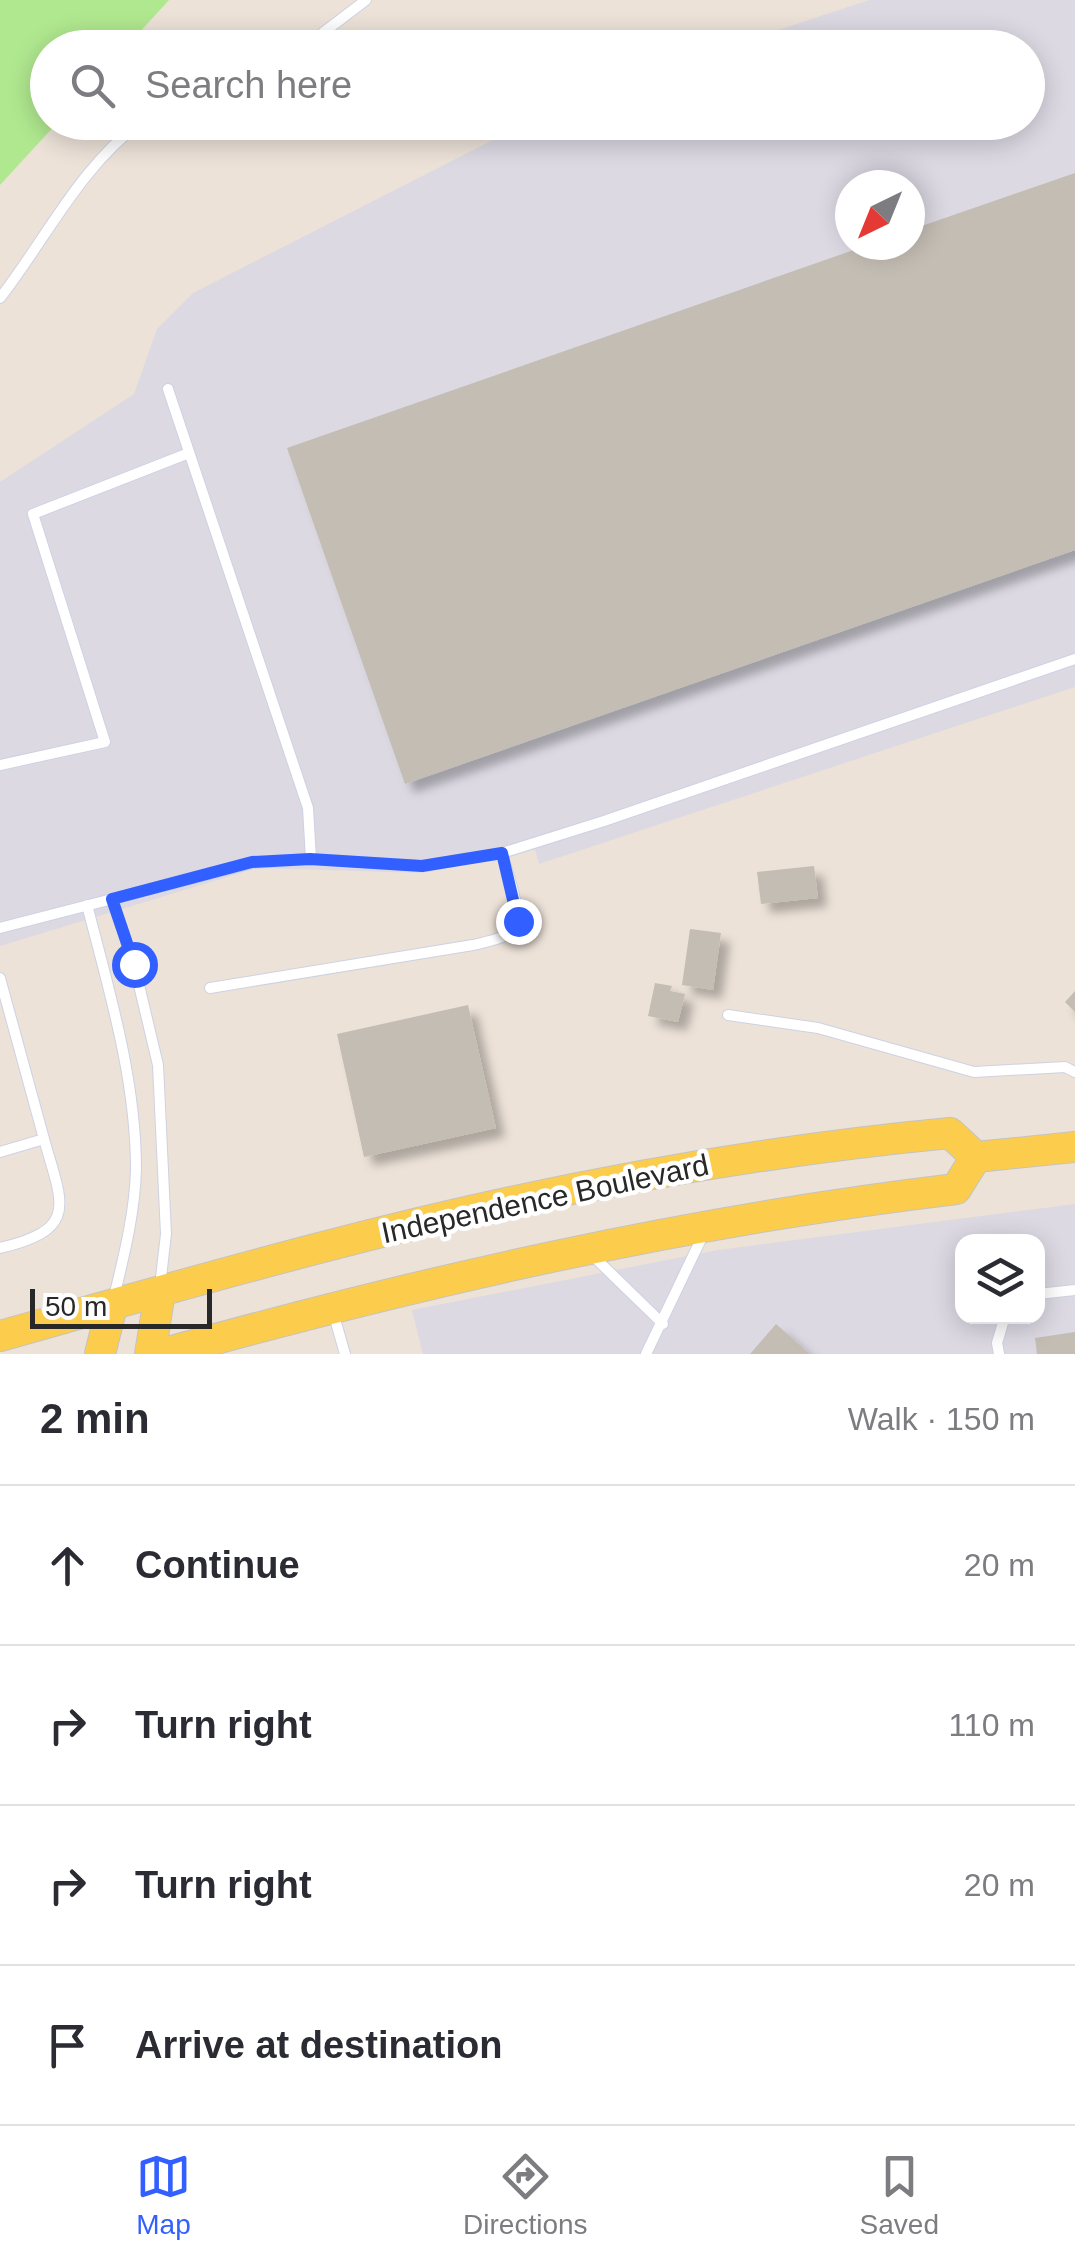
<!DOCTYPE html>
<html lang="en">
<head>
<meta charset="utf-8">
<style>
  :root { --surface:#fff; --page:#f2f2f3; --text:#2b2b33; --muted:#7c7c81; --line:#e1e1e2; --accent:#325fff }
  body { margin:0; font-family:Arial,sans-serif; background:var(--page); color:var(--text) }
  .controls { position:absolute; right:30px; bottom:30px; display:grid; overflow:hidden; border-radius:20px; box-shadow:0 5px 25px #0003 }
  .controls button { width:90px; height:90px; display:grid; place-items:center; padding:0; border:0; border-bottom:2px solid var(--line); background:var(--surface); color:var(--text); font:50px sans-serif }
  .compass { position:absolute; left:835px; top:170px; width:90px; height:90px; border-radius:50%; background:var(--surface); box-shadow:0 5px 25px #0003; rotate:223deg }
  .scale { position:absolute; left:30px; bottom:25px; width:182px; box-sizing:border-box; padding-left:10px; border:5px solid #282828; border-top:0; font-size:28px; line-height:35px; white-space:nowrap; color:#282828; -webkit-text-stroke:8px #fff; paint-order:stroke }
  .stop { position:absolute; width:30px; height:30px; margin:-22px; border:8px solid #325fff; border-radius:50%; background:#fff }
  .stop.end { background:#325fff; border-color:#fff; box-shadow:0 2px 10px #0008 }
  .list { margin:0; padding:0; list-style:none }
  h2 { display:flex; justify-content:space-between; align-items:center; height:130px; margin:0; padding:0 40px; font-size:42px }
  h2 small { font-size:32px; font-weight:400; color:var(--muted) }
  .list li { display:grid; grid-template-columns:65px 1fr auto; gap:30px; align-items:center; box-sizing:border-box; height:160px; padding:0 40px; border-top:2px solid var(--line) }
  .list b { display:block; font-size:38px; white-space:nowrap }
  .list em { font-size:32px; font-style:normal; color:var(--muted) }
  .icon { flex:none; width:55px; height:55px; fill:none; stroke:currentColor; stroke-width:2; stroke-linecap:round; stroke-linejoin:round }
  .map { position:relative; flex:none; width:1075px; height:1354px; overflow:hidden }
  .search { position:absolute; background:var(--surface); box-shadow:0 5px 25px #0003; left:30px; right:30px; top:30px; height:110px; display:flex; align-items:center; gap:25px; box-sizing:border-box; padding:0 35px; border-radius:55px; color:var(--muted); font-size:38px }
  .sheet { height:770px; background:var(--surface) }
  nav { display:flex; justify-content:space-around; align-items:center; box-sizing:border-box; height:140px; border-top:2px solid var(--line); background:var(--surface); font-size:28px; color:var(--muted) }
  nav a { display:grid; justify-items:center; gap:5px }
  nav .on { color:var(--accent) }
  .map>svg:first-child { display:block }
</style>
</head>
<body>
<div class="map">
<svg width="1075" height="1354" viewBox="0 0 1075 1354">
  <defs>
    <filter id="shadow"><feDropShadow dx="9" dy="9" stdDeviation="5" flood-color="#0004"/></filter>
  </defs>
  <rect width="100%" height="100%" fill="#ece2d8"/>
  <g fill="#dcd9e3" fill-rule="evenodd">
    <path d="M 869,0 L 1075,0 L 1075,687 L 539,864 L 535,849 L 422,873 L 257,868 L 0,946 L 0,482 L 134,394 L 157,329 L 193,293 L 526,123 L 1028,122 L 1028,48 L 727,47 ZM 850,185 L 910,185 L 910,245 L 850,245 Z"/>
    <path d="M 1075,1204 L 1075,1354 L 423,1354 L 412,1310 L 718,1250 ZM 962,1242 L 1038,1242 L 1038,1316 L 962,1316 Z"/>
  </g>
  <path fill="#b0e88f" d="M 0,0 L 169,0 L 126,47 L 48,48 L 48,122 L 57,123 L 0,185 Z"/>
  <g fill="#c3bdb4" filter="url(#shadow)">
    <path d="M 1075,173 L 1075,550 L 405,784 L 287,448 L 868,245 L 910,245 L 910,230 Z"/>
    <path d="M 814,866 L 818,898 L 761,904 L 757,872 Z"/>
    <path d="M 690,929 L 721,933 L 713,990 L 682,985 Z"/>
    <path d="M 655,983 L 672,986 L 670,991 L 685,994 L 678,1022 L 648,1016 Z"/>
    <path d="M 1075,991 L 1075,1012 L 1065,1002 Z"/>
    <path d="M 468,1005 L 496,1128 L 364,1157 L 337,1034 Z"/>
    <path d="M 776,1324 L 810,1354 L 750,1354 Z"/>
    <path d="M 1075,1332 L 1075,1354 L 1037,1354 L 1035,1338 Z"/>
  </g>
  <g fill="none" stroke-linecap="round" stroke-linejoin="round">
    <defs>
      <g id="lane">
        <path d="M 303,48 L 366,0"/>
        <path d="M 0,298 C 46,239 79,168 141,122"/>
        <path d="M 168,389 L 308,808 L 311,859"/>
        <path d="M 0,765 L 105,742 L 33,514 L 189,453"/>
        <path d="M 112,899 L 134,964 L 158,1065 L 166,1234 L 160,1286"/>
        <path d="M 87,905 C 109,990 136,1080 136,1169 C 135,1212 124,1256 114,1297"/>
        <path d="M 0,928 L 252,863 L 311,859 L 422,866 L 502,853 L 604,821 L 1075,659"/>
        <path d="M 0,978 L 44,1139 L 0,1152"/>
        <path d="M 210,988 L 473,945 C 485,942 503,939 512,932 C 526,920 506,869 502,853"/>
        <path d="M 728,1015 L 818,1028 L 974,1072 L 1065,1067 L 1075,1072"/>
        <path d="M 0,1248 C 80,1229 62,1204 44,1139"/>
        <path d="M 592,1255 L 663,1324"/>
        <path d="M 1038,1294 L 1075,1290"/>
        <path d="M 333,1312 L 345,1354"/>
        <path d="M 646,1354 L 704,1233"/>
        <path d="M 999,1354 L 997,1343 L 1005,1316"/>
      </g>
      <g id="primary">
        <path d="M 0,1336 C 107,1306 215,1275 323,1247 C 528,1193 739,1153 950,1133 L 976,1157 L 1075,1147"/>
        <path d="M 100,1354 L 112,1306"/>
        <path d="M 150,1354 L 160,1292"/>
        <path d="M 161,1354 C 423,1281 686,1221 956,1189 L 976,1157"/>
      </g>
    </defs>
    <use href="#lane" stroke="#cdd2e3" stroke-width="12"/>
    <use href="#primary" stroke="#c3c3c3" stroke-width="32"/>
    <use href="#lane" stroke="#fff" stroke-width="10"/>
    <use href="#primary" stroke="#fccd4d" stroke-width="30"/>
  </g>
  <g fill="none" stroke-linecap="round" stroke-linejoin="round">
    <path stroke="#325fff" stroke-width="12" d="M 134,964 L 112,899 L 252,862 L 310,859 L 422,866 L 502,853 L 518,921"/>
  </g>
  <g text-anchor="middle" stroke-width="9" stroke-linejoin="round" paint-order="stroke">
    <g font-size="30" fill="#282828" stroke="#fff">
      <text transform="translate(545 1199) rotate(-12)" y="10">Independence Boulevard</text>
    </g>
  </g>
</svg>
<div class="controls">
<button><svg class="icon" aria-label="layers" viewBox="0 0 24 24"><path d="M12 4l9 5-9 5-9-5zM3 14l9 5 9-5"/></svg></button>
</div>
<svg class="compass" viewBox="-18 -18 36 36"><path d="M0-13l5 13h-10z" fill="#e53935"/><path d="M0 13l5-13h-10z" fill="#7c7c81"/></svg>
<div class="scale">50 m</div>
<div class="stop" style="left:134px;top:964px"></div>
<div class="stop end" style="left:518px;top:921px"></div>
<div class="search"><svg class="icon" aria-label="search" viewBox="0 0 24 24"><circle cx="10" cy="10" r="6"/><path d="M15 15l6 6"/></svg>Search here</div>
</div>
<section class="sheet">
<h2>2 min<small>Walk · 150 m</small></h2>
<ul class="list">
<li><svg class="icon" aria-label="ahead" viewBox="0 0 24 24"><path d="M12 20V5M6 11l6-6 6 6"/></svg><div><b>Continue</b></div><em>20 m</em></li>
<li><svg class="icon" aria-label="right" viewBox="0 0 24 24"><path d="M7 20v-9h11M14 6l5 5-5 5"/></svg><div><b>Turn right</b></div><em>110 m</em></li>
<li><svg class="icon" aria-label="right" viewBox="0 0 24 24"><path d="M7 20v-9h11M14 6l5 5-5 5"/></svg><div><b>Turn right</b></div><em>20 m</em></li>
<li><svg class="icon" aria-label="arrive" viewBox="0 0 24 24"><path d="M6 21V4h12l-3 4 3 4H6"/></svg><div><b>Arrive at destination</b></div></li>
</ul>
</section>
<nav>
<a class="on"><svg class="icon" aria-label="map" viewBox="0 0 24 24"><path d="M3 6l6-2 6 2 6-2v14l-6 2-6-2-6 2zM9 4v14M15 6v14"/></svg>Map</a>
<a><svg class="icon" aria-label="directions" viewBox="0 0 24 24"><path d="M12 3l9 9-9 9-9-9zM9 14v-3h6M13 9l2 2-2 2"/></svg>Directions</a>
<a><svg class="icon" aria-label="saved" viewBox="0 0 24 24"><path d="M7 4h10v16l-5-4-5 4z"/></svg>Saved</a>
</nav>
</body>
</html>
